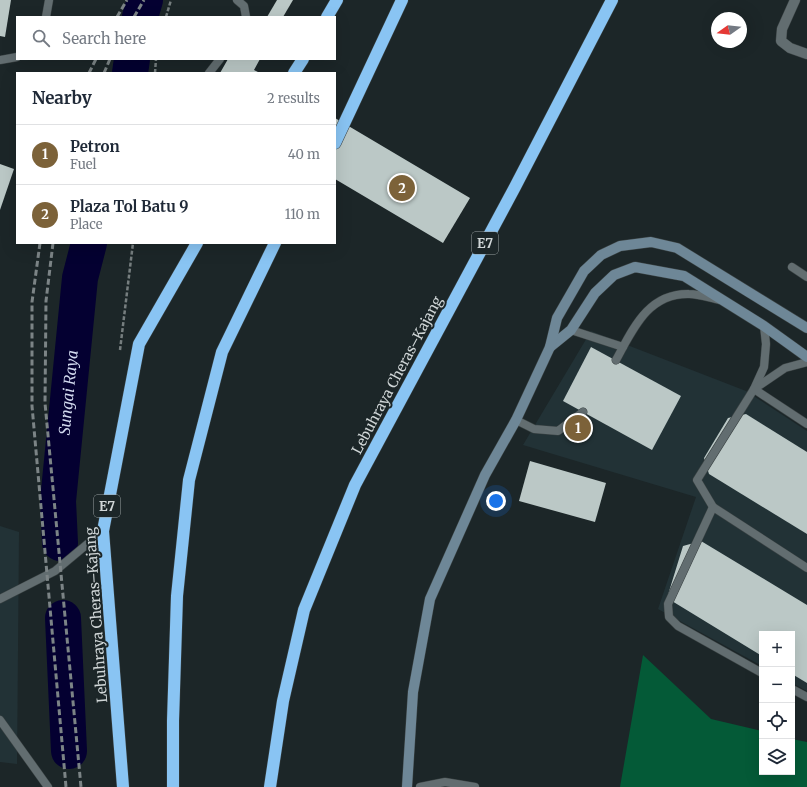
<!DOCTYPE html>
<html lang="en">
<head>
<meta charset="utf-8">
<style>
  :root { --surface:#fff; --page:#f6f6f7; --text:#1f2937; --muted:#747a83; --line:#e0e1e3; --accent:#7c6239 }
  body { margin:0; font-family:Merriweather,serif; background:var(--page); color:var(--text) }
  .controls { position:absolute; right:12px; bottom:12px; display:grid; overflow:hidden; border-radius:0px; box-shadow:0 4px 16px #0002 }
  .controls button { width:36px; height:36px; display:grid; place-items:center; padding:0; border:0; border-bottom:1px solid var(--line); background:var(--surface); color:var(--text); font:20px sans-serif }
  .compass { position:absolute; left:711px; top:12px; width:36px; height:36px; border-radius:50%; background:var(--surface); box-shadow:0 4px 16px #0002; rotate:255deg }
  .you { position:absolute; left:496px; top:501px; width:14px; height:14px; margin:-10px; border:3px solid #fff; border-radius:50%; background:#1a73e8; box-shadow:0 0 0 6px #1a73e833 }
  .badge { display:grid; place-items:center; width:26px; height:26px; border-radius:50%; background:var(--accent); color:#fff; font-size:13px; font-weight:700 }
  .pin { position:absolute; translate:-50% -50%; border:2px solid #fff; box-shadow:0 1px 4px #0006 }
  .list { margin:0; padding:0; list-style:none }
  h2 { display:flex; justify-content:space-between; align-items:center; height:52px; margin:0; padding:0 16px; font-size:17px }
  h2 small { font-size:13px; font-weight:400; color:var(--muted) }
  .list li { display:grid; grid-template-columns:26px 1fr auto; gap:12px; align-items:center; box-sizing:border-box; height:60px; padding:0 16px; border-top:1px solid var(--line) }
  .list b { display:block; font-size:15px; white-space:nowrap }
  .list p { margin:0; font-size:13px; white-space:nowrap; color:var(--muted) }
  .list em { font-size:13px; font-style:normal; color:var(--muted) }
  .icon { flex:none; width:22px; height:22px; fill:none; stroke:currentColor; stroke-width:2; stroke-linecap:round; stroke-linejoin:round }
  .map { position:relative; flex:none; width:807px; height:787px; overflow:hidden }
  .search { position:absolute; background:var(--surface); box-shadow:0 4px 16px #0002; left:16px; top:16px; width:320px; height:44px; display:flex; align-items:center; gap:10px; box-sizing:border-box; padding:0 14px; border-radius:0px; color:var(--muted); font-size:15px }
  .panel { position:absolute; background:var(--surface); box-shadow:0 4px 16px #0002; left:16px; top:72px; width:320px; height:172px; border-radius:0px }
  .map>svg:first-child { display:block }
</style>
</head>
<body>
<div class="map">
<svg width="807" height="787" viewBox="0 0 807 787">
  <rect width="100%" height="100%" fill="#1c2628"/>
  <g fill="#223236">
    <path d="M 591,331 L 746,391 L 807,431 L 807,691 L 792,683 L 792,634 L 762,634 L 762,666 L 658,609 L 696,497 L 523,445 Z"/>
    <path d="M 0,526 L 19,532 L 17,764 L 0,762 Z"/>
  </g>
  <path fill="#045a37" d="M 643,655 L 711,719 L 762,731 L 762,772 L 792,772 L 792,739 L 807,742 L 807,787 L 620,787 Z"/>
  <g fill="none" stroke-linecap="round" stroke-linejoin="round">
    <g stroke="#040031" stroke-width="36">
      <path d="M 140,17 L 145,0"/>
      <path d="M 130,73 L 132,59"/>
      <path id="s1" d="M 60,543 L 58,501 L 80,278 L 89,243"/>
      <path d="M 63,618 L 69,751"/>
    </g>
  </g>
  <g fill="#bbc8c6">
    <path d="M 0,0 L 11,0 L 5,37 L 0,36 Z"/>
    <path d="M 277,0 L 293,0 L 283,17 L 267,17 Z"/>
    <path d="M 228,59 L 260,59 L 254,70 L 260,73 L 220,73 Z"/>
    <path d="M 335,118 L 470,198 L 443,243 L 335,179 Z"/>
    <path d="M 0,164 L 14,169 L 0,210 Z"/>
    <path d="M 591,347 L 681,396 L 652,450 L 563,401 Z"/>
    <path d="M 746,414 L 807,452 L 807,534 L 709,474 L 704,458 L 728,418 Z"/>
    <path d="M 530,461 L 606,483 L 595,522 L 519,501 Z"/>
    <path d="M 701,541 L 807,605 L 807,683 L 792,674 L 792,634 L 762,634 L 762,656 L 667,598 L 683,546 Z"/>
  </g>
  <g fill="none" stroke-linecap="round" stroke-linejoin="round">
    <defs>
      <g id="lane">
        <path d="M 237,0 L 244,6 L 246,17"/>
        <path d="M 46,17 L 49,0"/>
        <path d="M 0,60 L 17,57"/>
        <path d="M 209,73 L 220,59"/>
        <path d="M 792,267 L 807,277"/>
        <path d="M 764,326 L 766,344 L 764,367 L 754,389 L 697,480 L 713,507 L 807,568"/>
        <path d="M 571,330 L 623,347"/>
        <path d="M 616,360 C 633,329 648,293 689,294 C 699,294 710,298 720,300"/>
        <path d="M 807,362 L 785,368 L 754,389 L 807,424"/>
        <path d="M 516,420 L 534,429 L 558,431 L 583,412"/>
        <path d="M 713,507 L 668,604 L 669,617 L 678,626 L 762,673"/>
        <path d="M 0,599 L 55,571 L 103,531"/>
        <path d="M 792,689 L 807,697"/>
        <path d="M 0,720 L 48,787"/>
        <path d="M 420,787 L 445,782 L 475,787"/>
      </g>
      <path id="street" d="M 795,0 L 782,29 L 781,41 L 790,48 L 807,54"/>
      <g id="secondary">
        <path d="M 550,347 L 571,330 L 595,293 L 614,275 L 635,267 L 684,276 L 764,326 L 807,357"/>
        <path d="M 407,787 L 413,692 L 430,599 L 485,475 L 516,420 L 550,347 L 557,318 L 584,271 L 601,255 L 620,246 L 651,242 L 677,248 L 807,328"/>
      </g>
      <g id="highway">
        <path d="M 327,17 L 337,0"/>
        <path d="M 294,73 L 303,59"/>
        <path d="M 335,143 L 402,0"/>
        <path d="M 123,787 L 103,531 L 139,344 L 197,243"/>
        <path d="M 173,787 L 173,721 L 177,596 L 189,480 L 222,352 L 275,243"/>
        <path d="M 270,787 L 283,701 L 304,610 L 355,485 L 515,187 L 612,0"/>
      </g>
    </defs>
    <use href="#lane" stroke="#3b4344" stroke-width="9"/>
    <use href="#street" stroke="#3b4344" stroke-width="11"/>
    <use href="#secondary" stroke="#3b4344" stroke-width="11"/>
    <use href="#highway" stroke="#3b4344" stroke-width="13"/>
    <g stroke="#767e7f" stroke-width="2.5" stroke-dasharray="4 2" stroke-linecap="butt">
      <path d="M 166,17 L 171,0"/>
      <path d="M 155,73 L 156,59"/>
      <path d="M 120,350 L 133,243"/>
    </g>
    <use href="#lane" stroke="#626d70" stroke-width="8"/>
    <use href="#street" stroke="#626d70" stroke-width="10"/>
    <use href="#secondary" stroke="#6e8797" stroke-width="10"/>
    <use href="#highway" stroke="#89c4f3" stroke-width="12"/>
    <g stroke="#7c8486" stroke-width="3" stroke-dasharray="6 3" stroke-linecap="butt">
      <path d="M 117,17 L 127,0"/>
      <path d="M 134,17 L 144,0"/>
      <path d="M 89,73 L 96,59"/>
      <path d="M 104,73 L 110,59"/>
      <path d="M 40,243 L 32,302 L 32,406 L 66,787"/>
      <path d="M 53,243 L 46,301 L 45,403 L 81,787"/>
    </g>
  </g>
  <g text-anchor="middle" stroke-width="4" stroke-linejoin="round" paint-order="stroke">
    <g fill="#1c2628" stroke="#9aa1a2" stroke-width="1">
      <rect x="472" y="232" width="26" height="22" rx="3"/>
      <rect x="94" y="495" width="26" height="22" rx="3"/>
    </g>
    <g font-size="13" font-weight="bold" fill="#d0d6d7">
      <text x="485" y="248">E7</text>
      <text x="107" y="511">E7</text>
    </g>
    <g font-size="14" fill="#d0d6d7" stroke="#1c2628">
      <text transform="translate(397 375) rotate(-62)" y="5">Lebuhraya Cheras–Kajang</text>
      <text transform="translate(96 615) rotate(-94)" y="5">Lebuhraya Cheras–Kajang</text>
    </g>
    <g font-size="15" font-style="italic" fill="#d3daef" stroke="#1c2628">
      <text dy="5" stroke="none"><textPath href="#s1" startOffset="151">Sungai Raya</textPath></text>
    </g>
  </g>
</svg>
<div class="controls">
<button>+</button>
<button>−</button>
<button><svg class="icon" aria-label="locate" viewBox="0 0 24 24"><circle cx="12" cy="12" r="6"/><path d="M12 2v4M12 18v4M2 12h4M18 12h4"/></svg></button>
<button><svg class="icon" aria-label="layers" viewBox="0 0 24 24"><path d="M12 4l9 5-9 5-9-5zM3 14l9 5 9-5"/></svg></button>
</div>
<svg class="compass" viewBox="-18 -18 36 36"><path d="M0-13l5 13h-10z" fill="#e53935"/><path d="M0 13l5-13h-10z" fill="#747a83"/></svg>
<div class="you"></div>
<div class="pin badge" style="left:578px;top:428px">1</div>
<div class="pin badge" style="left:402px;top:188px">2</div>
<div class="search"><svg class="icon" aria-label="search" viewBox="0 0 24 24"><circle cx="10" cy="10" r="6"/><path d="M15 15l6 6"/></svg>Search here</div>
<section class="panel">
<h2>Nearby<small>2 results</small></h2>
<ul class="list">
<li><span class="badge">1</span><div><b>Petron</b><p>Fuel</p></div><em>40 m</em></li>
<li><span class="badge">2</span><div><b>Plaza Tol Batu 9</b><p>Place</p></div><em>110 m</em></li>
</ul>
</section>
</div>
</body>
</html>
